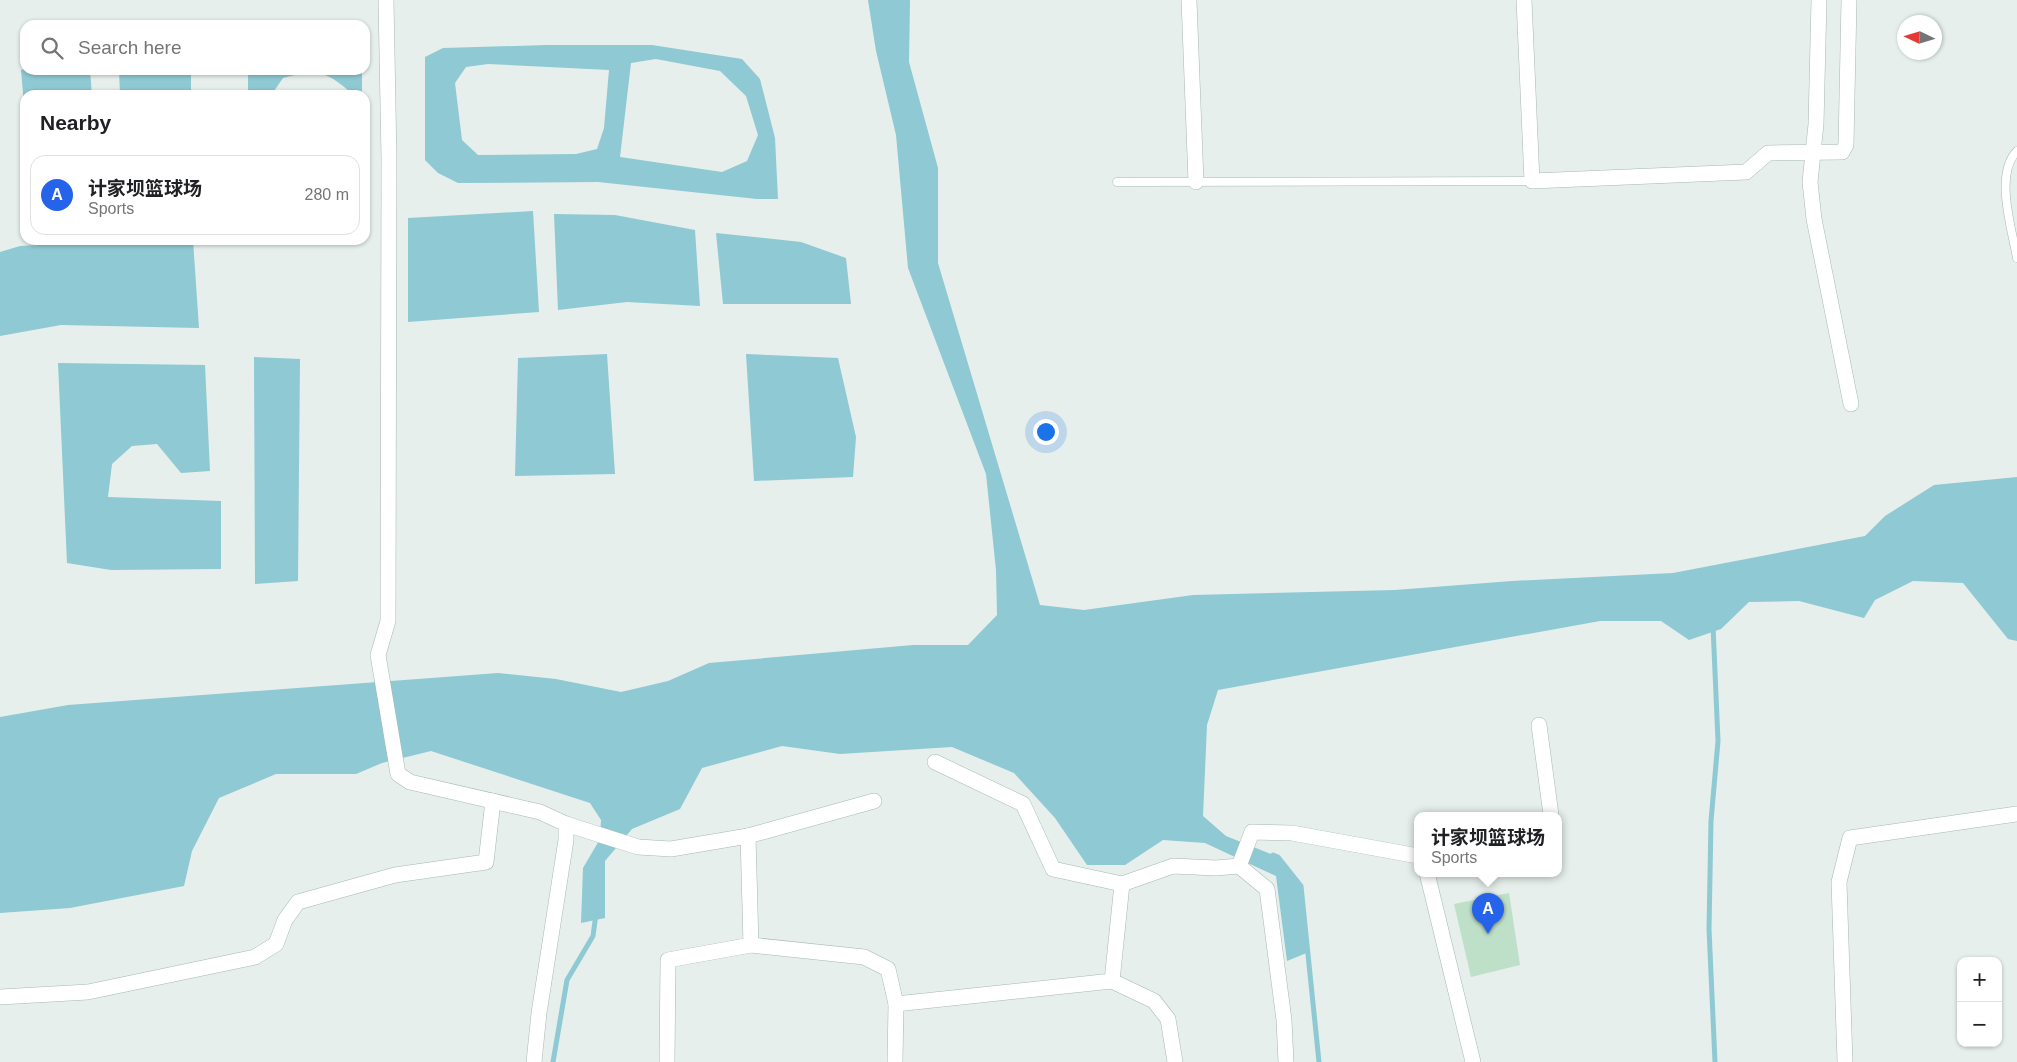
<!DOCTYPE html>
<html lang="en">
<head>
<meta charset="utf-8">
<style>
  :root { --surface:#fff; --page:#f2f2f2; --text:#202124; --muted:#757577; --line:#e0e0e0; --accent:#2563eb }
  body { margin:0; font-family:Arial,"Noto Sans SC",sans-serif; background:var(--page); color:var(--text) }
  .controls { position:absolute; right:15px; bottom:15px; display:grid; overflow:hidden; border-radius:10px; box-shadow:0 1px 4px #0004 }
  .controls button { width:45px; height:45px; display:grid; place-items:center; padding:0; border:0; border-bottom:1px solid var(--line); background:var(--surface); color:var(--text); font:25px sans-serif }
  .compass { position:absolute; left:1897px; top:15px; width:45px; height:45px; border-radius:50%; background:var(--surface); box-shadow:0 1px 4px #0004; rotate:274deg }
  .you { position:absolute; left:1045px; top:431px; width:18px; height:18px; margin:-12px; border:4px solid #fff; border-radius:50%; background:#1a73e8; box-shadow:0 0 0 8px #1a73e833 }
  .badge { display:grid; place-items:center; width:32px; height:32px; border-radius:50%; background:var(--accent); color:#fff; font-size:16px; font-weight:700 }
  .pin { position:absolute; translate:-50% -41px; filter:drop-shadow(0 1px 2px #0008) }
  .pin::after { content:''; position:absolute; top:26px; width:18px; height:15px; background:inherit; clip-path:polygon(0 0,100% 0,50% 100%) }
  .popup { position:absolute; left:1414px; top:812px; width:148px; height:65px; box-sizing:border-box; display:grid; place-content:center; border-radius:10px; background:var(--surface); filter:drop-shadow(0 1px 4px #0005); font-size:16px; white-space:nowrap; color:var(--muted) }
  .popup b { font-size:19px; color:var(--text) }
  .popup::after { content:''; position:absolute; left:50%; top:100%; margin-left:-10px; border:10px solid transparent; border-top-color:var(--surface) }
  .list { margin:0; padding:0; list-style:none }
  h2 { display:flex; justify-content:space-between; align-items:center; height:65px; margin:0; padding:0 20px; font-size:21px }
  h2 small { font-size:16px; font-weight:400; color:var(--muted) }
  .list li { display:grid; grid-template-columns:32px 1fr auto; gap:15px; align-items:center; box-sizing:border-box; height:80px; margin:0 10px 10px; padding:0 10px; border:1px solid var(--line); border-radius:15px }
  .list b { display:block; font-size:19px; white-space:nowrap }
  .list p { margin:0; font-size:16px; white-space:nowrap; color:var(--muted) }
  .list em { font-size:16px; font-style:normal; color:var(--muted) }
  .icon { flex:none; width:28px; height:28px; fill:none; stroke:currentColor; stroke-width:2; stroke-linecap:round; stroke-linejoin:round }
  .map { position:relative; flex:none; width:2017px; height:1062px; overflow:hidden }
  .search { position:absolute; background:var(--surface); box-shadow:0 1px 4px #0004; left:20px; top:20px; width:350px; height:55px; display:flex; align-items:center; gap:12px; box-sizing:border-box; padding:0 18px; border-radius:15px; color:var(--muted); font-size:19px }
  .panel { position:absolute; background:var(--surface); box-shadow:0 1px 4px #0004; left:20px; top:90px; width:350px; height:155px; border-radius:15px }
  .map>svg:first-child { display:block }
</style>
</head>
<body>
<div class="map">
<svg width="2017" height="1062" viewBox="0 0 2017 1062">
  <rect width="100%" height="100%" fill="#e6efeb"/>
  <path fill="#bfe0c8" d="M 1509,893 L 1520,965 L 1471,977 L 1454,904 Z"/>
  <g fill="#8ec9d4" fill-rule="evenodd">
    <path d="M 868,0 L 910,0 L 909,62 L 938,168 L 938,263 L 1040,605 L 1084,610 L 1193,595 L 1395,590 L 1512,581 L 1673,573 L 1865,536 L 1885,516 L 1934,485 L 2017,477 L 2017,641 L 2008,639 L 1963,583 L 1913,581 L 1875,600 L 1864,618 L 1799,601 L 1749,602 L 1721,629 L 1689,640 L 1661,621 L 1600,621 L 1218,690 L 1207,725 L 1203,816 L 1226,836 L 1278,857 L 1301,886 L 1309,952 L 1287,961 L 1276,876 L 1205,843 L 1163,840 L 1125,865 L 1087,865 L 1055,818 L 1014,773 L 952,747 L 840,754 L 782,746 L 702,768 L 680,809 L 632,829 L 605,861 L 605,918 L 581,923 L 583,868 L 600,839 L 601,820 L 590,803 L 431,751 L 382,763 L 356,774 L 276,774 L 219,798 L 192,851 L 184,886 L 70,908 L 0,913 L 0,717 L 68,705 L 498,673 L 556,679 L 621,692 L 668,681 L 709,663 L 913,645 L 968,645 L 997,615 L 996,570 L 986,474 L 908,268 L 896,135 L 876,51 Z"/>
    <path d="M 547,45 L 652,45 L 742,59 L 760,79 L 775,138 L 778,199 L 757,199 L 598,182 L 458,183 L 438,173 L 425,160 L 425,57 L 443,48 ZM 656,59 L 720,71 L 746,96 L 758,135 L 747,161 L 722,172 L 620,157 L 631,63 ZM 488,64 L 609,70 L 604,128 L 597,149 L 576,154 L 478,155 L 462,140 L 455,83 L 466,67 Z"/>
    <path d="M 25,69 L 90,70 L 92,95 L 25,95 L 25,117 L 21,70 Z"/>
    <path d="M 119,70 L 191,70 L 191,95 L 120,95 Z"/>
    <path d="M 248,70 L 362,70 L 362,95 L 349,95 L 349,91 C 323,69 315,70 283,78 L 274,91 L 273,95 L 248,95 Z"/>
    <path d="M 533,211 L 539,312 L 408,322 L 408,218 Z"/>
    <path d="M 554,214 L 615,215 L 695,230 L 700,306 L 627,302 L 558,310 Z"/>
    <path d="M 716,233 L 801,242 L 846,258 L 851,304 L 723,304 Z"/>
    <path d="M 129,240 L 193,240 L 199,328 L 61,325 L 0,336 L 0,252 L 20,246 Z"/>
    <path d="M 607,354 L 615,474 L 515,476 L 518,358 Z"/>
    <path d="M 746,354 L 838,358 L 856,437 L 853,477 L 754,481 Z"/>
    <path d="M 254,357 L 300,359 L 298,581 L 255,584 Z"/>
    <path d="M 58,363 L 205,365 L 210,471 L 181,473 L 157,444 L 132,446 L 112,464 L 108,497 L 221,501 L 221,569 L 111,570 L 67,563 Z"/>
  </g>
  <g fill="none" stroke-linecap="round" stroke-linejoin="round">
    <g stroke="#8ec9d4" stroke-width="5">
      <path d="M 1713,626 L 1718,741 L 1711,821 L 1709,929 L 1715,1062"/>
      <path d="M 1273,855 L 1278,857 L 1301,886 L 1319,1062"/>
      <path d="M 553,1062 L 567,980 L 593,936 L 596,914"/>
    </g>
    <defs>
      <g id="lane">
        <path d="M 2017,151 C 1994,174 2012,229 2017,258"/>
        <path d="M 1117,182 L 1532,181"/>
      </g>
      <g id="street">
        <path d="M 386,0 L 389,159 L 388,621 L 378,655 L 398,774 L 410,782 L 540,812 L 566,824 L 566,840 L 539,1013 L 534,1062"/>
        <path d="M 1189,0 L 1196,182"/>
        <path d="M 1524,0 L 1532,181 L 1746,172 L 1768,153 L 1842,152 L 1846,145 L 1849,0"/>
        <path d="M 1819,0 L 1816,124 L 1810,182 L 1814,219 L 1851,404"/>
        <path d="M 1539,725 L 1551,815"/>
        <path d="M 935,762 L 1023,804 L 1053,869 L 1122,884"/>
        <path d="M 566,824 L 638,847 L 671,849 L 748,836 L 751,945"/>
        <path d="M 748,836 L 874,801"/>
        <path d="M 1239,866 L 1267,889 L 1284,1020 L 1286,1062"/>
        <path d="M 1427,873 L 1473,1062"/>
        <path d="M 1112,981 L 1154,1001 L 1168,1019 L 1175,1062"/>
        <path d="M 0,997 L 88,992 L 255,957 L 276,944 L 285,920 L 298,902 L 395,875 L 486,862 L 493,801"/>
        <path d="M 896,1004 L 1112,981 L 1122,884 L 1173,866 L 1216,868 L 1239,866 L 1252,832 L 1292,833 L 1418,856"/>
        <path d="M 667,1062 L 668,960 L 751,945 L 864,957 L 888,969 L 896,1004 L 895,1062"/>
        <path d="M 1845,1062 L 1839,882 L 1850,838 L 2017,814"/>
      </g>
    </defs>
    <use href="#lane" stroke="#a8b8b2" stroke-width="9"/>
    <use href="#street" stroke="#a8b8b2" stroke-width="16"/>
    <use href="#lane" stroke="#fff" stroke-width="8"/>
    <use href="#street" stroke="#fff" stroke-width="15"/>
  </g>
</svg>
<div class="controls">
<button>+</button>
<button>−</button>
</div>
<svg class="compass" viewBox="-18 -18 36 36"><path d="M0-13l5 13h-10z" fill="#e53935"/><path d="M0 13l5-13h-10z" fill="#757577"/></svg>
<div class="you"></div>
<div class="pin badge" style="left:1488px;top:934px">A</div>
<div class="popup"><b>计家坝篮球场</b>Sports</div>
<div class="search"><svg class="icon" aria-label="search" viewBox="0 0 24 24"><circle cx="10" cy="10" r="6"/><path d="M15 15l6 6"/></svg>Search here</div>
<section class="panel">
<h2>Nearby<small></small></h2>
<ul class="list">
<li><span class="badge">A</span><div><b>计家坝篮球场</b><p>Sports</p></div><em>280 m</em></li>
</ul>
</section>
</div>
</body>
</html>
